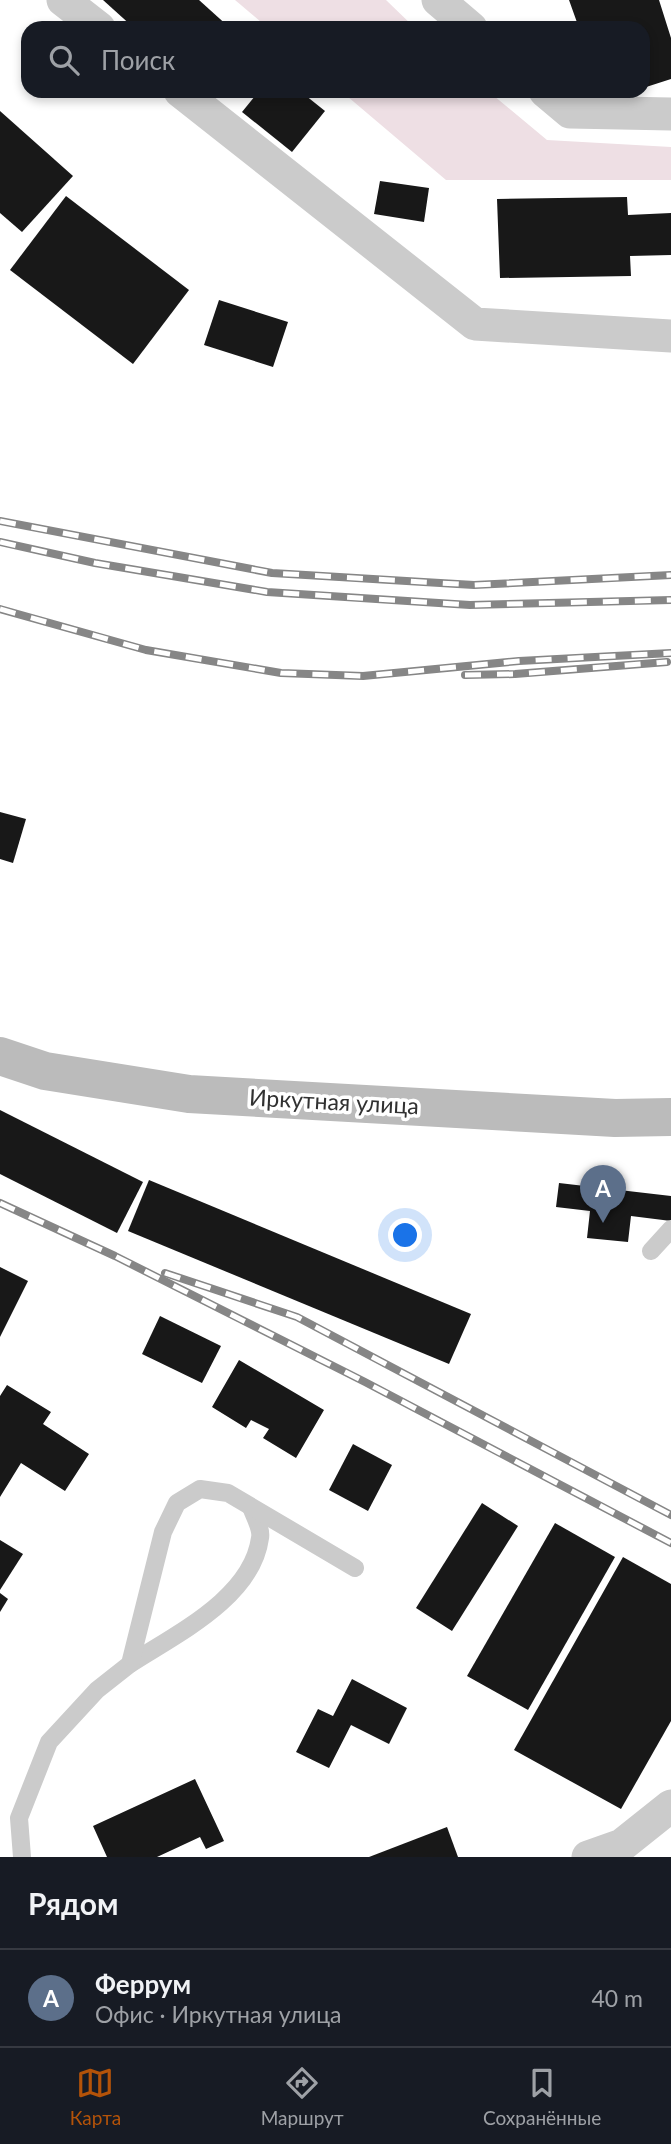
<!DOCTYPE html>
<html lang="ru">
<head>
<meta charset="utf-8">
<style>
  :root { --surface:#171b24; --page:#242831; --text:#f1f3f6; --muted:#9ea1a6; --line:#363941; --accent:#b45309 }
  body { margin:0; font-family:Lato,sans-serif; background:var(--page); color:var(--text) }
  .you { position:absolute; left:406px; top:1236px; width:24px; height:24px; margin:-18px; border:5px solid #fff; border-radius:50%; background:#1a73e8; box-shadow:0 0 0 10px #1a73e833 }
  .badge { display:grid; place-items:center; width:46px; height:46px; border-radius:50%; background:var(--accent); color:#fff; font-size:23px; font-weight:700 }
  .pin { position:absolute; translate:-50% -58px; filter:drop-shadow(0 2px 4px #0008) }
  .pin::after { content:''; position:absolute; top:37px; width:24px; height:21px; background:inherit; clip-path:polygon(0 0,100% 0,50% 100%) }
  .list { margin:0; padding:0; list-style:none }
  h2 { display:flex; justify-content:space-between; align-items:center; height:91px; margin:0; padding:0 28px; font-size:30px }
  h2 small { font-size:23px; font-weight:400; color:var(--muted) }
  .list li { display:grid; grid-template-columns:46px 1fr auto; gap:21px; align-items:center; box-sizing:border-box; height:98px; padding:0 28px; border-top:2px solid var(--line) }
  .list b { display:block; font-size:26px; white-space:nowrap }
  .list p { margin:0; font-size:23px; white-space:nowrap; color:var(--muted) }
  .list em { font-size:23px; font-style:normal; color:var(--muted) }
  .icon { flex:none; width:38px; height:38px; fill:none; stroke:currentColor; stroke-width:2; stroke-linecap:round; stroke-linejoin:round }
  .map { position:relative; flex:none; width:671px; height:1857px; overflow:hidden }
  .search { position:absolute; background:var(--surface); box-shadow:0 4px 10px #0003; left:21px; right:21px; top:21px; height:77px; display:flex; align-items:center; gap:18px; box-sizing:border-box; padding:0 24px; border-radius:21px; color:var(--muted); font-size:26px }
  .sheet { height:189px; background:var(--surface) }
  nav { display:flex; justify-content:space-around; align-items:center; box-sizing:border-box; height:98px; border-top:2px solid var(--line); background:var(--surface); font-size:19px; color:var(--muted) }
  nav a { display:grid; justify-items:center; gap:4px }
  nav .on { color:var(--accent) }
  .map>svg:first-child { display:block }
</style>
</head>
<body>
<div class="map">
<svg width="671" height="1857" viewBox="0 0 671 1857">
  <rect width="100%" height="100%" fill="#fff"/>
  <g fill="#eedfe4">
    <path d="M 235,0 L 386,0 L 415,28 L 268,28 Z"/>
    <path d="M 341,91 L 488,91 L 547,140 L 671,147 L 671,180 L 446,180 Z"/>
  </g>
  <g fill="#181818">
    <path d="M 103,0 L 199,0 L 230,28 L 134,28 Z"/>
    <path d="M 569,0 L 659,0 L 671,38 L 671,79 L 643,88 L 643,28 L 579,28 Z"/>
    <path d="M 259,91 L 300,91 L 325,111 L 292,152 L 242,112 Z"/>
    <path d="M 599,91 L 631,91 L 632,92 L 603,101 Z"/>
    <path d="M 0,111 L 73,176 L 22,232 L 0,213 Z"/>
    <path d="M 380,181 L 429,188 L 424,222 L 374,214 Z"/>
    <path d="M 66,196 L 189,290 L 133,364 L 10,270 Z"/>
    <path d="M 627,197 L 628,215 L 671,213 L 671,255 L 630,256 L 631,276 L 500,278 L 497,199 Z"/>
    <path d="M 219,300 L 288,322 L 273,367 L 204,345 Z"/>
    <path d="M 0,812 L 26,819 L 13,863 L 0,859 Z"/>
    <path d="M 0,1110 L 143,1182 L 117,1233 L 0,1174 Z"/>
    <path d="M 149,1180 L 471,1314 L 449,1364 L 128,1231 Z"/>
    <path d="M 559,1183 L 671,1196 L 671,1221 L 631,1216 L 628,1242 L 587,1238 L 590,1211 L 556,1207 Z"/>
    <path d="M 0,1267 L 28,1281 L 0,1337 Z"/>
    <path d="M 160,1316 L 221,1346 L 202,1383 L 142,1354 Z"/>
    <path d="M 239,1360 L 324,1410 L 296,1458 L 263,1438 L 269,1429 L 251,1420 L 246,1428 L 212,1407 Z"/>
    <path d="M 7,1385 L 51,1412 L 43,1424 L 89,1454 L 65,1491 L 21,1463 L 0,1497 L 0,1396 Z"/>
    <path d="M 353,1444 L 392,1465 L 368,1511 L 329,1490 Z"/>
    <path d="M 482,1503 L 518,1526 L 452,1631 L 416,1608 Z"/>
    <path d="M 555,1523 L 615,1557 L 528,1710 L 467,1676 Z"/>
    <path d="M 0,1540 L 23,1554 L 0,1590 Z"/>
    <path d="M 623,1557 L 671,1584 L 671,1721 L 621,1809 L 514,1750 Z"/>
    <path d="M 0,1593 L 8,1599 L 0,1612 Z"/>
    <path d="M 352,1679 L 407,1708 L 389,1744 L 351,1725 L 329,1768 L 296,1752 L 318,1709 L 333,1716 Z"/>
    <path d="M 195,1779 L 224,1841 L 206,1849 L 200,1837 L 157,1857 L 107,1857 L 93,1826 Z"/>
    <path d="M 447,1827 L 458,1857 L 369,1857 Z"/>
  </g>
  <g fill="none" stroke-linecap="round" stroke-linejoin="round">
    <g stroke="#cbcbcb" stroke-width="18">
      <path d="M 651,1251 L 671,1229"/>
      <path d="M 130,1664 C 176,1634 252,1598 260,1538 C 262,1529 254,1516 251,1507"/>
      <path d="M 22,1857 L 19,1818 L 49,1742 L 97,1690 L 130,1664 L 163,1532 L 177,1503 L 200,1489 L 228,1493 L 355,1568"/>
    </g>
    <g stroke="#cbcbcb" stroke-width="33">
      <path d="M 63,0 L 99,28"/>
      <path d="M 438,0 L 471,28"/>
      <path d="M 180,91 L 475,324 L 671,336"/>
      <path d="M 545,91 L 570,112 L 671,114"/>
      <path d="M 588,1857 L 622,1845 L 671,1806"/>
    </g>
    <path stroke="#bbb" stroke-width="38" d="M 0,1056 L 45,1071 L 189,1094 L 615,1118 L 671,1117"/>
    <defs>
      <g id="rail">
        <path d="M 0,521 L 272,573 L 474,585 L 671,575"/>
        <path d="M 0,542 L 95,563 L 267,592 L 470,605 L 671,600"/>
        <path d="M 0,609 L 146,650 L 281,673 L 363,676 L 519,661 L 671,653"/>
        <path d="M 465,675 L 515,674 L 667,662"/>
        <path d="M 0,1203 L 115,1256 L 365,1382 L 671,1543"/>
        <path d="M 165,1273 L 297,1317 L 671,1515"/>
      </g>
    </defs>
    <use href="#rail" stroke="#868686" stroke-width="8"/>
    <use href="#rail" stroke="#fff" stroke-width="5" stroke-dasharray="16" stroke-linecap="butt"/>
  </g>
  <g text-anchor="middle" stroke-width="7" stroke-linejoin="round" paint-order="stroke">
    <g font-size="23" fill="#313131" stroke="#fff">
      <text transform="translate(334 1102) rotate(3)" y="8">Иркутная улица</text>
    </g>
  </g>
</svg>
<div class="you"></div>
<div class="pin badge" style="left:603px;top:1223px;background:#5c6f8a">A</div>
<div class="search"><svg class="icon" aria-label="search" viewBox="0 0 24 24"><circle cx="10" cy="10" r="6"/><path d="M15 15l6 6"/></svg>Поиск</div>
</div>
<section class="sheet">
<h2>Рядом<small></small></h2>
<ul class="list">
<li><span class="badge" style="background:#5c6f8a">A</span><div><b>Феррум</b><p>Офис · Иркутная улица</p></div><em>40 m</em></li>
</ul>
</section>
<nav>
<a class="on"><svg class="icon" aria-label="map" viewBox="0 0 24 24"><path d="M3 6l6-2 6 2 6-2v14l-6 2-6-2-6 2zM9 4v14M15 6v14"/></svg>Карта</a>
<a><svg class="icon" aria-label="directions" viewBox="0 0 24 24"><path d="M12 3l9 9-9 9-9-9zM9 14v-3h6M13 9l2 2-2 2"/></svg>Маршрут</a>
<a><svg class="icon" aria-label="saved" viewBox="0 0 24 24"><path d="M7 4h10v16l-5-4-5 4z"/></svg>Сохранённые</a>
</nav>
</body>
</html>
